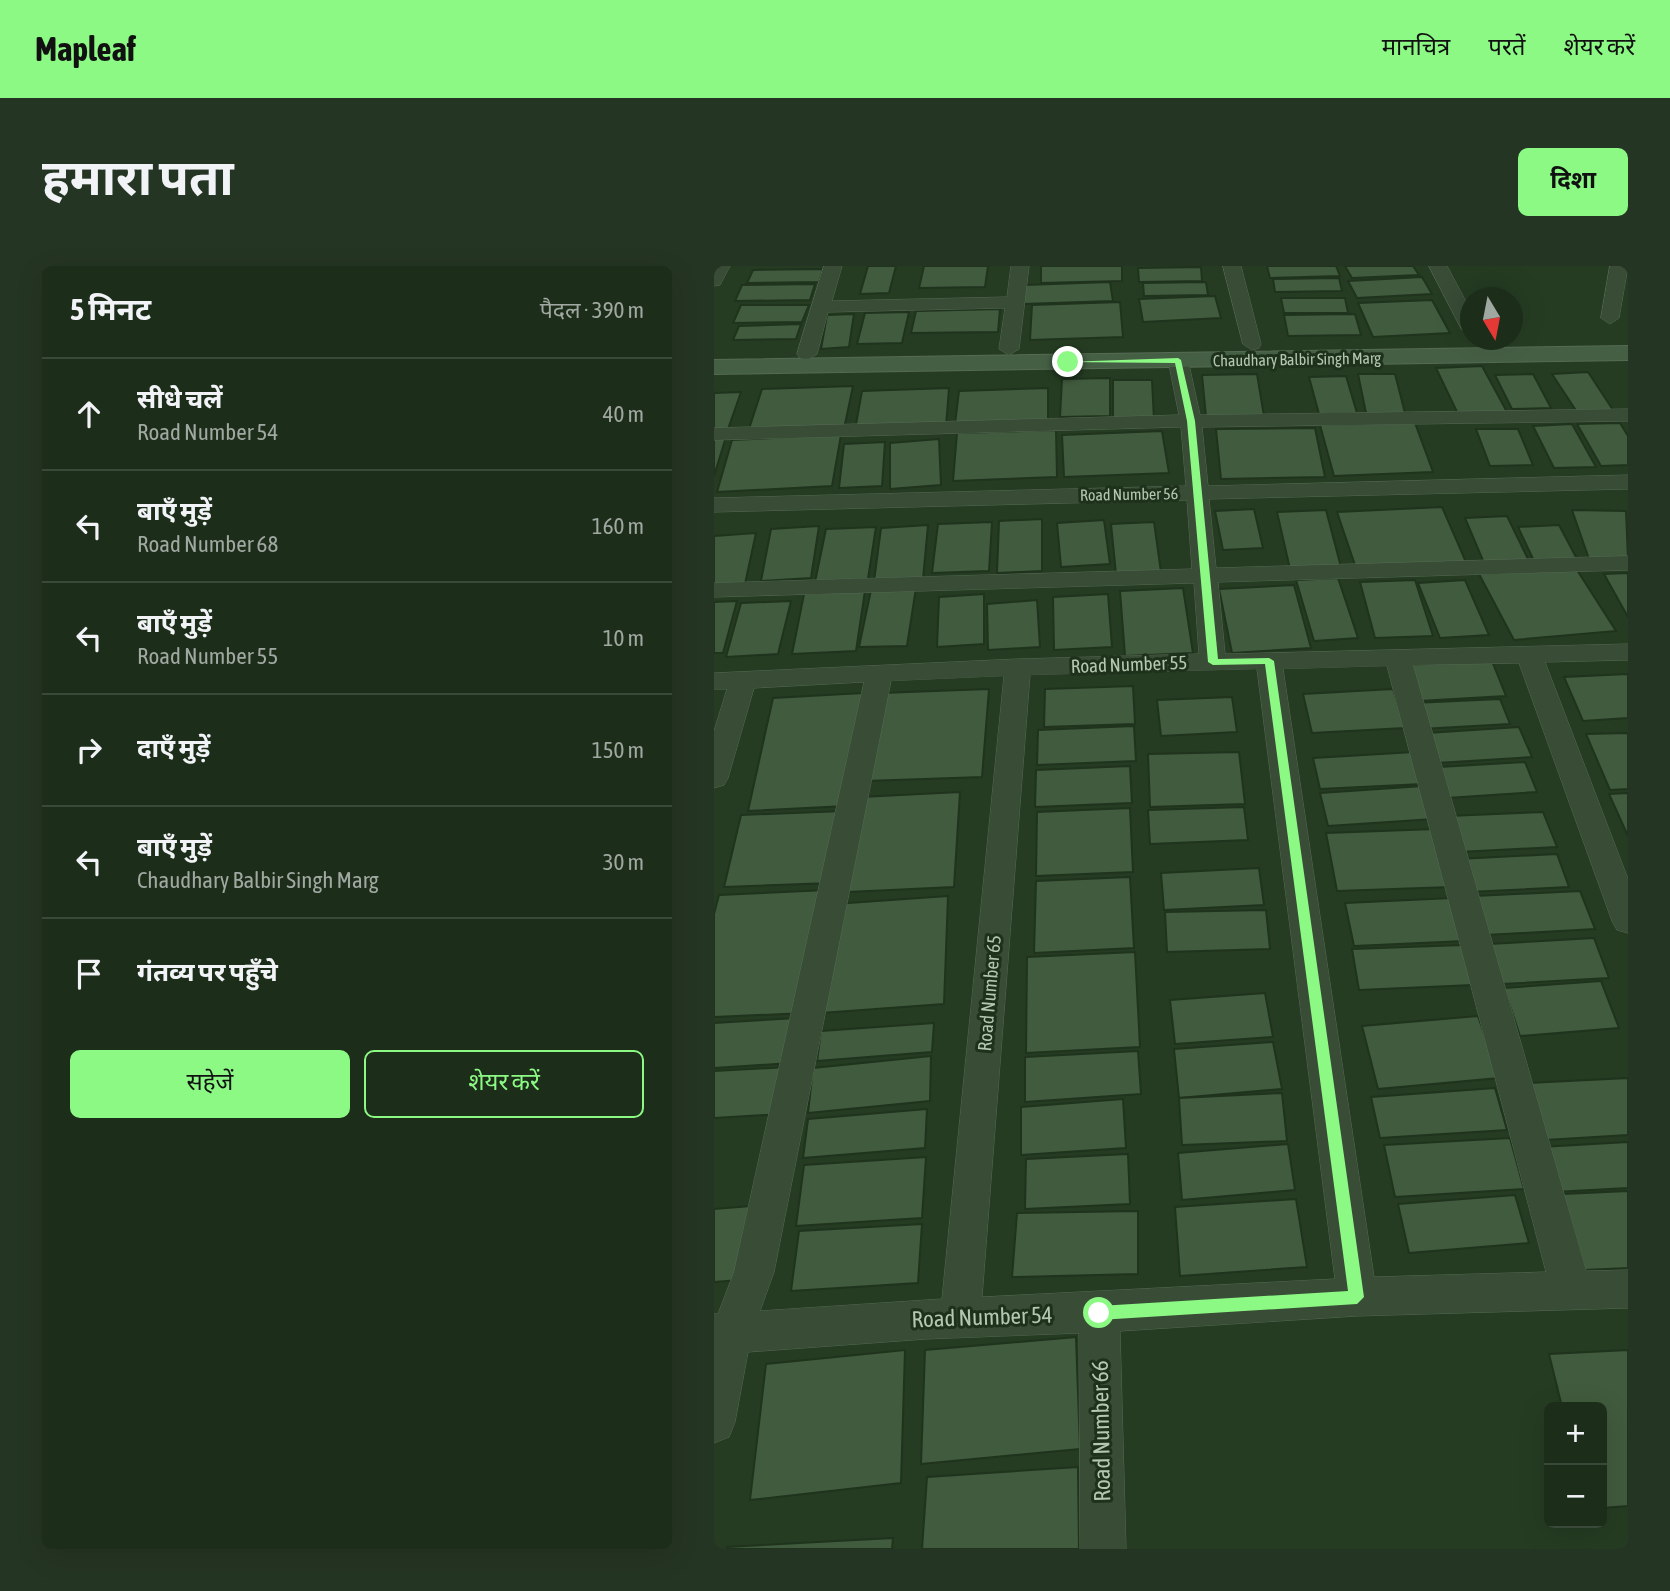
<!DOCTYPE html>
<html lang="hi">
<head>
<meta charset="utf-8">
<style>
  :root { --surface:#1c2d1a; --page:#253523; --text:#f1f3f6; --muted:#a0a8a2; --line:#3a4939; --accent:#8cf984 }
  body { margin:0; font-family:"Asap Condensed","Noto Sans Devanagari",sans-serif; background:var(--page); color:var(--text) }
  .controls { position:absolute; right:21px; bottom:21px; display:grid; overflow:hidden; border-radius:10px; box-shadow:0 7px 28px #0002 }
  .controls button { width:63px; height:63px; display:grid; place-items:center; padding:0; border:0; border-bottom:2px solid var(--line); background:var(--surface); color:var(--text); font:35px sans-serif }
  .compass { position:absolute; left:746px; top:21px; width:63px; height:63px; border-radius:50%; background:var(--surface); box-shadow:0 7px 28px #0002; rotate:170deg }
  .stop { position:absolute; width:21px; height:21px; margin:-16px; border:5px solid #8cf984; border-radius:50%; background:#fff }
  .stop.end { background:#8cf984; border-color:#fff; box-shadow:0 2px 7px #0008 }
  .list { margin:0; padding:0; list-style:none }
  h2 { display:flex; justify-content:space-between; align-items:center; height:91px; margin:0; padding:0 28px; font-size:30px }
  h2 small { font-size:23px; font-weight:400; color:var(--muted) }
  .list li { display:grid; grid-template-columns:46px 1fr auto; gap:21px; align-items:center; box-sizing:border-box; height:112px; padding:0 28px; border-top:2px solid var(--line) }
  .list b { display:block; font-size:26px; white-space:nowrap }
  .list p { margin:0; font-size:23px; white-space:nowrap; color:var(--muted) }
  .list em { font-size:23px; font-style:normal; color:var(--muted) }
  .actions { display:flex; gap:14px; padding:21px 28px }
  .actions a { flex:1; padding:16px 0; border:2px solid var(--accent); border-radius:10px; text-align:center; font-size:24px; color:var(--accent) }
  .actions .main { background:var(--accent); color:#111 }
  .icon { flex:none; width:38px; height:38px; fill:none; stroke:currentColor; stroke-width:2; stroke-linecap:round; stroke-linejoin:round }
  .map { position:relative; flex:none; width:914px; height:1283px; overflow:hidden; border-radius:10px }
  header { display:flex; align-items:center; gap:42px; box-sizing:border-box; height:98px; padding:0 35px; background:var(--accent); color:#111 }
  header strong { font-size:33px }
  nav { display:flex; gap:38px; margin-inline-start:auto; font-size:24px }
  .intro { display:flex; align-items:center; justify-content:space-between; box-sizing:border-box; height:168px; padding:0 42px }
  h1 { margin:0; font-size:49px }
  .button { padding:18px 32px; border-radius:10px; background:var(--accent); color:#111; font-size:24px; font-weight:700 }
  main { display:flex; gap:42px; padding:0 42px }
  aside { flex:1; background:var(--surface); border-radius:10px; box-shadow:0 7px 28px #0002 }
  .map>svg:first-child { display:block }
</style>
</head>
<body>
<header>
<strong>Mapleaf</strong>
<nav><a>मानचित्र</a><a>परतें</a><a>शेयर करें</a></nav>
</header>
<div class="intro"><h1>हमारा पता</h1><a class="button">दिशा</a></div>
<main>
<aside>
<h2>5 मिनट<small>पैदल · 390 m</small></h2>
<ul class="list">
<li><svg class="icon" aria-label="ahead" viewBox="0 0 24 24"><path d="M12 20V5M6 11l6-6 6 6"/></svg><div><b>सीधे चलें</b><p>Road Number 54</p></div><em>40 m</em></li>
<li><svg class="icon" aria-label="left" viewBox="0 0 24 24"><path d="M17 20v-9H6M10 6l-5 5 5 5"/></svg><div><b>बाएँ मुड़ें</b><p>Road Number 68</p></div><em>160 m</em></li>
<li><svg class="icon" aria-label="left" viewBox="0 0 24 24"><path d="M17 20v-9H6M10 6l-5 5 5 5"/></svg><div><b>बाएँ मुड़ें</b><p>Road Number 55</p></div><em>10 m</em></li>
<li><svg class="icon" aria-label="right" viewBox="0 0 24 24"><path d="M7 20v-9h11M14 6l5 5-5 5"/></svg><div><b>दाएँ मुड़ें</b></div><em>150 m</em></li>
<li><svg class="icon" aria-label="left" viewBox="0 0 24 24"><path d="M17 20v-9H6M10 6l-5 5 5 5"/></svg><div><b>बाएँ मुड़ें</b><p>Chaudhary Balbir Singh Marg</p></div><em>30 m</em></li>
<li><svg class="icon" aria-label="arrive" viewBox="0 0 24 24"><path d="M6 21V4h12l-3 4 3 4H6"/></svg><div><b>गंतव्य पर पहुँचे</b></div></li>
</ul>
<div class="actions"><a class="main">सहेजें</a><a>शेयर करें</a></div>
</aside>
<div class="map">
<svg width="914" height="1283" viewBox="0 0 914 1283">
  <rect width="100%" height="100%" fill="#253c22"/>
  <g fill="#415b3e" stroke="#1f331d" stroke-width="2">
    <path d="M 154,0 L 182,0 L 175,27 L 146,28 Z"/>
    <path d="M 210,0 L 274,0 L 271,21 L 205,22 Z"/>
    <path d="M 327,0 L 408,0 L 408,15 L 327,17 Z"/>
    <path d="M 553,0 L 622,0 L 626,10 L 556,12 Z"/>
    <path d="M 631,0 L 699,0 L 705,9 L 638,12 Z"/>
    <path d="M 487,1 L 488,15 L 425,16 L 424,2 Z"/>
    <path d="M 109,3 L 105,16 L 33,17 L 39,4 Z"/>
    <path d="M 708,11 L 718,28 L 643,32 L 634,15 Z"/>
    <path d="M 625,12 L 628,25 L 561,26 L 559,13 Z"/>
    <path d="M 396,16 L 399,35 L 310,38 L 310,19 Z"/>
    <path d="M 492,16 L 494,29 L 430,30 L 429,17 Z"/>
    <path d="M 101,18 L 96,34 L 21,35 L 28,19 Z"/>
    <path d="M 501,30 L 507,52 L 429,56 L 425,33 Z"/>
    <path d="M 567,32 L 631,32 L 634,47 L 570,47 Z"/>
    <path d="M 718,34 L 736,67 L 659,71 L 644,37 Z"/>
    <path d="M 406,36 L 409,71 L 316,74 L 318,39 Z"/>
    <path d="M 27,39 L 95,39 L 88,56 L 19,57 Z"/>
    <path d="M 286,43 L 284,66 L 197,67 L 202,45 Z"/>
    <path d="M 195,46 L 188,77 L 143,78 L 151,47 Z"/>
    <path d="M 140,48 L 135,81 L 107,83 L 113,49 Z"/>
    <path d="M 641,48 L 647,69 L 574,70 L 570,49 Z"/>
    <path d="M 87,58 L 82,73 L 19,74 L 25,60 Z"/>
    <path d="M 768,100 L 793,146 L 744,148 L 722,102 Z"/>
    <path d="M 874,106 L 899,144 L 863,146 L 838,108 Z"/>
    <path d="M 543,108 L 550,150 L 492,151 L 488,109 Z"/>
    <path d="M 644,108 L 681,108 L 691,147 L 652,147 Z"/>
    <path d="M 819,108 L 837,142 L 798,143 L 781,109 Z"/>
    <path d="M 632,110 L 643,147 L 605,148 L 595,111 Z"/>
    <path d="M 396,112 L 396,150 L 346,151 L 348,113 Z"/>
    <path d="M 399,114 L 438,114 L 440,154 L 399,154 Z"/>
    <path d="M 139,120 L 130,163 L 34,166 L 48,123 Z"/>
    <path d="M 235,122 L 232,161 L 141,164 L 148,125 Z"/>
    <path d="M 334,122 L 334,155 L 241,158 L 245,125 Z"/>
    <path d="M 27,126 L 13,166 L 0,166 L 0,127 Z"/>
    <path d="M 701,157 L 719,206 L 620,210 L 606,159 Z"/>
    <path d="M 906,157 L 914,170 L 914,199 L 887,200 L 863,158 Z"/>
    <path d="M 858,158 L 882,201 L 840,202 L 819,160 Z"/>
    <path d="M 601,162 L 611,211 L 507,213 L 502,163 Z"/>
    <path d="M 762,163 L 804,163 L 819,199 L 776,200 Z"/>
    <path d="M 342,164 L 343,211 L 239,215 L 243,167 Z"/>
    <path d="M 448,165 L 455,207 L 350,211 L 348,169 Z"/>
    <path d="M 127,169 L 118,220 L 3,226 L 18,174 Z"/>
    <path d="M 0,171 L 12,171 L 0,210 Z"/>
    <path d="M 225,173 L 227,219 L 176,223 L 176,177 Z"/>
    <path d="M 171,176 L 168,220 L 125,222 L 130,178 Z"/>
    <path d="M 728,241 L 752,296 L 642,302 L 623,246 Z"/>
    <path d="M 540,243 L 549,282 L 509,284 L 501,245 Z"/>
    <path d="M 612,244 L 627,301 L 576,303 L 563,246 Z"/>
    <path d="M 858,244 L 912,245 L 914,293 L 875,293 Z"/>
    <path d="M 793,250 L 815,295 L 770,297 L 751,252 Z"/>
    <path d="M 328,253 L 328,305 L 283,307 L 285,255 Z"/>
    <path d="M 390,254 L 396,298 L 347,301 L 343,257 Z"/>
    <path d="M 278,256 L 275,305 L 218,307 L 224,258 Z"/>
    <path d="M 440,256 L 447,306 L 402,308 L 397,258 Z"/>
    <path d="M 214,259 L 209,313 L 160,315 L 167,262 Z"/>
    <path d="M 845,259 L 863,293 L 820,295 L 804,261 Z"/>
    <path d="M 105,260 L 97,312 L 47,315 L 57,263 Z"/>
    <path d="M 162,261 L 154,313 L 101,316 L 112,263 Z"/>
    <path d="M 42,267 L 31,318 L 0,320 L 0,270 Z"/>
    <path d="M 863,304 L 902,365 L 800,374 L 765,308 Z"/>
    <path d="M 914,307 L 914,351 L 890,308 Z"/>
    <path d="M 624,312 L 644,372 L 600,375 L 582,314 Z"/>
    <path d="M 701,314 L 719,370 L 661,372 L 646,316 Z"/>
    <path d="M 751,314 L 775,369 L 726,372 L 704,317 Z"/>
    <path d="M 580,319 L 597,382 L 518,387 L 505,323 Z"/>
    <path d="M 202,322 L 193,380 L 145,381 L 157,324 Z"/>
    <path d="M 469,322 L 479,387 L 411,390 L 406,325 Z"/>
    <path d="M 151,325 L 142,385 L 78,388 L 90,328 Z"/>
    <path d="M 270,328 L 270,378 L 223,381 L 225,331 Z"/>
    <path d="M 394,328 L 398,381 L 340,384 L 339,331 Z"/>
    <path d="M 323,334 L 326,381 L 274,384 L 273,338 Z"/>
    <path d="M 23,335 L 9,387 L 0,387 L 0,336 Z"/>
    <path d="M 77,335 L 64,388 L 12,391 L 27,337 Z"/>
    <path d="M 778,395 L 792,430 L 705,435 L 694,399 Z"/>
    <path d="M 914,408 L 914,452 L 869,455 L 850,411 Z"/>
    <path d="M 419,420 L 421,458 L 330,461 L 331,423 Z"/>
    <path d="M 275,423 L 268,511 L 152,515 L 167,427 Z"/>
    <path d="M 679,423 L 691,462 L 598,467 L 589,428 Z"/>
    <path d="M 149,427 L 132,540 L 34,545 L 59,432 Z"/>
    <path d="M 518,431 L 523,466 L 447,470 L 443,434 Z"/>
    <path d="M 786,433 L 796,458 L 707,463 L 699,437 Z"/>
    <path d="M 420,460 L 422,495 L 323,499 L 324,464 Z"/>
    <path d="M 805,461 L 818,491 L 723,497 L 713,467 Z"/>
    <path d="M 914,467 L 914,523 L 896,524 L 872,468 Z"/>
    <path d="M 525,486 L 531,538 L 436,541 L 434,488 Z"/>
    <path d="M 700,486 L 709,518 L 606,523 L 599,492 Z"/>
    <path d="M 811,496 L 823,526 L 733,532 L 725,501 Z"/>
    <path d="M 416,500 L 418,537 L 321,541 L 322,504 Z"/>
    <path d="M 709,520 L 720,553 L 614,560 L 606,527 Z"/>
    <path d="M 246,526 L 240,621 L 134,626 L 147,531 Z"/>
    <path d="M 914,527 L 914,570 L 895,528 Z"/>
    <path d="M 530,541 L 534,574 L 436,578 L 434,544 Z"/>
    <path d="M 416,542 L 419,606 L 322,610 L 323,546 Z"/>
    <path d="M 129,545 L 118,617 L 10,621 L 27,549 Z"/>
    <path d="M 829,546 L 843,581 L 745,586 L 734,550 Z"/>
    <path d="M 722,563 L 737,621 L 623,625 L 612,567 Z"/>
    <path d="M 843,588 L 855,621 L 755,626 L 744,593 Z"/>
    <path d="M 545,602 L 550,639 L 450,644 L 447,607 Z"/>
    <path d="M 416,611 L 420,682 L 320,687 L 322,615 Z"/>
    <path d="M 113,624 L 93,747 L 0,751 L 0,648 L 5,629 Z"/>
    <path d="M 866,625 L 881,663 L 772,669 L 760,630 Z"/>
    <path d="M 234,630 L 230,738 L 107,747 L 120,638 Z"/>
    <path d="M 738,632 L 751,675 L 640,680 L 631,637 Z"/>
    <path d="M 552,644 L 556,683 L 453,686 L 451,646 Z"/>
    <path d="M 880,672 L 895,712 L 788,718 L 775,678 Z"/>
    <path d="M 749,679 L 759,719 L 645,724 L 638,683 Z"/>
    <path d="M 421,686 L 426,781 L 312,787 L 313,691 Z"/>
    <path d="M 887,715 L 905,762 L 806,770 L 790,722 Z"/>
    <path d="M 551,727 L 559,771 L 461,778 L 456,734 Z"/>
    <path d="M 764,750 L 785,812 L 664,823 L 648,760 Z"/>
    <path d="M 83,752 L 77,797 L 0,802 L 0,757 Z"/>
    <path d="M 220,757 L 218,786 L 103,795 L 107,765 Z"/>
    <path d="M 559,776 L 568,823 L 465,832 L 460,783 Z"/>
    <path d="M 424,785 L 427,828 L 311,836 L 311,791 Z"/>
    <path d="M 217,790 L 216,835 L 94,847 L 99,802 Z"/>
    <path d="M 74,801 L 67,848 L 0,852 L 0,805 Z"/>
    <path d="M 914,812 L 914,869 L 831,874 L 814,817 Z"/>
    <path d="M 781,822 L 793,864 L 666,872 L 657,831 Z"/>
    <path d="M 568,827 L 573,875 L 468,879 L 465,832 Z"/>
    <path d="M 409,833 L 412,882 L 307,889 L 307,841 Z"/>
    <path d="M 213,843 L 211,882 L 89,892 L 94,853 Z"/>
    <path d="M 796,872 L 810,923 L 681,931 L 670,879 Z"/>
    <path d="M 914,876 L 914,922 L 840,926 L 827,881 Z"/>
    <path d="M 574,878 L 581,924 L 468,934 L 464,887 Z"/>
    <path d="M 414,888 L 416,938 L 311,943 L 312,893 Z"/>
    <path d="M 212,891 L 208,952 L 82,960 L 90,899 Z"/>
    <path d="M 914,925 L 914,1002 L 871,1004 L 849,928 Z"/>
    <path d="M 801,929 L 815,977 L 695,987 L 684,938 Z"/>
    <path d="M 582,933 L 593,1001 L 466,1010 L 461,941 Z"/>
    <path d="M 37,940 L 26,1014 L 0,1016 L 0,943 Z"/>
    <path d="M 424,945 L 424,1008 L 298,1011 L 303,947 Z"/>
    <path d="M 208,958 L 204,1017 L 77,1025 L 85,965 Z"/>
    <path d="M 362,1071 L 366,1183 L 207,1198 L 211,1084 Z"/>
    <path d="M 191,1084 L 187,1217 L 36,1234 L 52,1098 Z"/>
    <path d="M 914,1084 L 914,1240 L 888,1242 L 888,1141 L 848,1141 L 835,1088 Z"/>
    <path d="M 364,1201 L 365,1283 L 208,1283 L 213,1211 Z"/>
    <path d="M 179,1272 L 178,1283 L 13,1283 L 13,1281 Z"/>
  </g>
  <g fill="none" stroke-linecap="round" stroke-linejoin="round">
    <defs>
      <g id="street">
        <path d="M 0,0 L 16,0 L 6,19 L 0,20 Z"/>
        <path d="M 110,0 L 128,0 L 118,35 L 293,31 L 297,0 L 315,0 L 305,83 L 295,89 L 285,83 L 291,42 L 114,46 L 103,88 L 93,94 L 86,92 L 83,88 Z"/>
        <path d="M 509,0 L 527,0 L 547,78 L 545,82 L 538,84 L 529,78 Z"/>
        <path d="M 715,0 L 733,0 L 757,45 L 757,69 L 748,64 Z"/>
        <path d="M 896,0 L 914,0 L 905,52 L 896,58 L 887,52 Z"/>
        <path d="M 464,88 L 474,94 L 486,149 L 914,143 L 914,155 L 488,161 L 494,220 L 914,209 L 914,223 L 495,233 L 502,302 L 914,290 L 914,304 L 504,316 L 511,388 L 914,378 L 914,394 L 831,396 L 914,613 L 914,667 L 903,664 L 898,655 L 805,397 L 699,399 L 872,1005 L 914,1004 L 914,1042 L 643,1050 L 406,1065 L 412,1283 L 366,1283 L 365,1067 L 212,1073 L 34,1086 L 21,1156 L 15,1171 L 0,1177 L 0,1048 L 4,1048 L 20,1006 L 150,416 L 40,422 L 14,512 L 10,519 L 0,522 L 0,465 L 13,423 L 0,423 L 0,407 L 304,393 L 485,388 L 480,317 L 0,331 L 0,317 L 478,303 L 473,234 L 0,246 L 0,232 L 472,220 L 467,161 L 0,174 L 0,162 L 465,149 L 454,94 ZM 673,400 L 832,1006 L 660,1011 L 569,403 ZM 543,403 L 621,1013 L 268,1031 L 316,409 ZM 290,410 L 228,1033 L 46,1045 L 60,1006 L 177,415 Z"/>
      </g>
      <path id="secondary" d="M 914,80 L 914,94 L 0,108 L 0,94 Z"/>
    </defs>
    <use href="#street" stroke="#566a54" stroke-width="1"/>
    <use href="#secondary" stroke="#566a54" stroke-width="2"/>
    <use href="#street" fill="#384c36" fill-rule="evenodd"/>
    <use href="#secondary" fill="#455f44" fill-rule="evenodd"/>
  </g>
  <path fill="#8cf984" d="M 464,92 L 467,94 L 481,155 L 504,393 L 555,392 L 560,395 L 650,1031 L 643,1038 L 385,1054 L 380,1052 L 378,1047 L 380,1042 L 385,1040 L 634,1025 L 551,398 L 499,399 L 494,396 L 473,155 L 461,97 L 350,96 Z"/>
  <g text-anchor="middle" stroke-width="6" stroke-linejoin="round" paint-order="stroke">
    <g font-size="16" fill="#b3c7b1" stroke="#1d311b">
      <text transform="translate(583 93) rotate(-1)" y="6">Chaudhary Balbir Singh Marg</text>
      <text transform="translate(415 228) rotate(-1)" y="6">Road Number 56</text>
    </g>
    <g font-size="19" fill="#b3c7b1" stroke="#1d311b">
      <text transform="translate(415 398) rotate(-2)" y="7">Road Number 55</text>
      <text transform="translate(275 727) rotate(-85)" y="7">Road Number 65</text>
    </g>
    <g font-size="23" fill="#b3c7b1" stroke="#1d311b">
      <text transform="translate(268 1051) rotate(-2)" y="8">Road Number 54</text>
      <text transform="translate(387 1165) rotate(-91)" y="8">Road Number 66</text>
    </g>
  </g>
</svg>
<div class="controls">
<button>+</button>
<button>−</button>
</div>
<svg class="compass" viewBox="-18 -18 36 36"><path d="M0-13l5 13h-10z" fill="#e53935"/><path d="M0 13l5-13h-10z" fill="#a0a8a2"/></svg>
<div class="stop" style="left:385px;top:1047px"></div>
<div class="stop end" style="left:354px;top:96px"></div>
</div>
</main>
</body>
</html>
